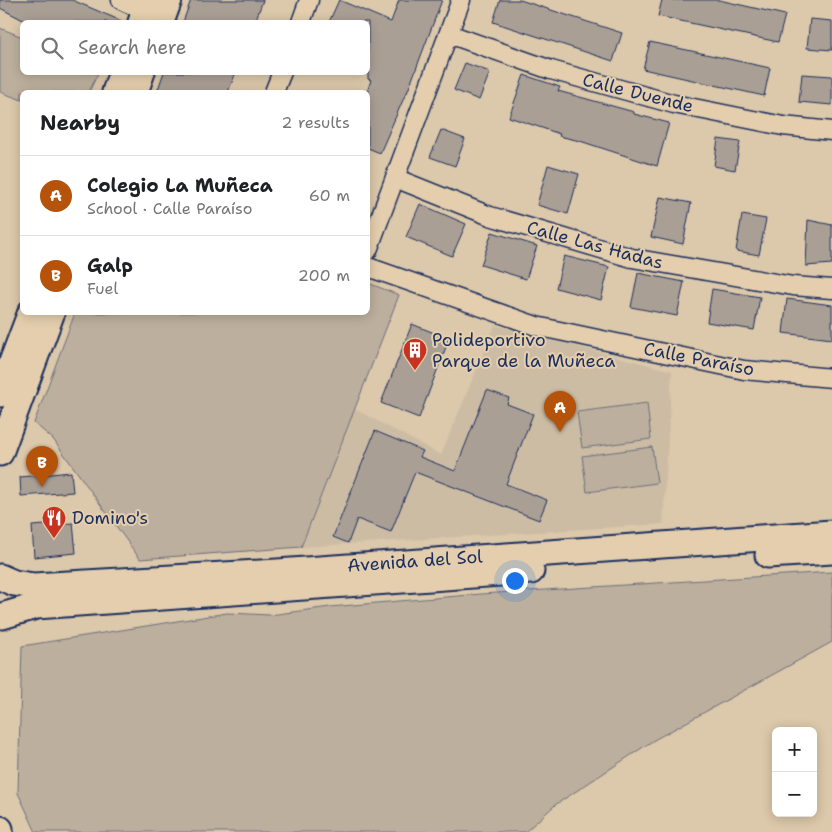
<!DOCTYPE html>
<html lang="en">
<head>
<meta charset="utf-8">
<style>
  :root { --surface:#fff; --page:#f2f2f2; --text:#202124; --muted:#757577; --line:#e0e0e0; --accent:#b45309 }
  body { margin:0; font-family:"Shantell Sans",sans-serif; background:var(--page); color:var(--text) }
  .controls { position:absolute; right:15px; bottom:15px; display:grid; overflow:hidden; border-radius:8px; box-shadow:0 2px 12px #0003 }
  .controls button { width:45px; height:45px; display:grid; place-items:center; padding:0; border:0; border-bottom:1px solid var(--line); background:var(--surface); color:var(--text); font:25px sans-serif }
  .you { position:absolute; left:514px; top:580px; width:18px; height:18px; margin:-12px; border:4px solid #fff; border-radius:50%; background:#1a73e8; box-shadow:0 0 0 8px #1a73e833 }
  .badge { display:grid; place-items:center; width:32px; height:32px; border-radius:50%; background:var(--accent); color:#fff; font-size:16px; font-weight:700 }
  .pin { position:absolute; translate:-50% -41px; filter:drop-shadow(0 1px 2px #0008) }
  .pin::after { content:''; position:absolute; top:26px; width:18px; height:15px; background:inherit; clip-path:polygon(0 0,100% 0,50% 100%) }
  .list { margin:0; padding:0; list-style:none }
  h2 { display:flex; justify-content:space-between; align-items:center; height:65px; margin:0; padding:0 20px; font-size:21px }
  h2 small { font-size:16px; font-weight:400; color:var(--muted) }
  .list li { display:grid; grid-template-columns:32px 1fr auto; gap:15px; align-items:center; box-sizing:border-box; height:80px; padding:0 20px; border-top:1px solid var(--line) }
  .list b { display:block; font-size:19px; white-space:nowrap }
  .list p { margin:0; font-size:16px; white-space:nowrap; color:var(--muted) }
  .list em { font-size:16px; font-style:normal; color:var(--muted) }
  .icon { flex:none; width:28px; height:28px; fill:none; stroke:currentColor; stroke-width:2; stroke-linecap:round; stroke-linejoin:round }
  .map { position:relative; flex:none; width:832px; height:832px; overflow:hidden }
  .search { position:absolute; background:var(--surface); box-shadow:0 2px 12px #0003; left:20px; top:20px; width:350px; height:55px; display:flex; align-items:center; gap:12px; box-sizing:border-box; padding:0 18px; border-radius:8px; color:var(--muted); font-size:19px }
  .panel { position:absolute; background:var(--surface); box-shadow:0 2px 12px #0003; left:20px; top:90px; width:350px; height:225px; border-radius:8px }
  .map>svg:first-child { display:block }
</style>
</head>
<body>
<div class="map">
<svg width="832" height="832" viewBox="0 0 832 832">
  <rect width="100%" height="100%" fill="#dcc8aa"/>
  <filter id="ink" filterUnits="userSpaceOnUse"><feTurbulence type="fractalNoise" baseFrequency=".02" numOctaves="2"/><feDisplacementMap in="SourceGraphic" scale="10" xChannelSelector="R" yChannelSelector="G"/><feConvolveMatrix kernelMatrix="1 2 1 2 8 2 1 2 1" color-interpolation-filters="sRGB"/></filter>
  <g filter="url(#ink)">
    <path fill="#cdbca4" d="M 495,325 L 672,371 L 663,524 L 301,547 L 355,409 L 441,455 Z"/>
    <g fill="#bcaf9d" stroke="#6c6f7e">
      <path d="M 0,28 L 22,37 L 22,72 L 98,73 L 89,92 L 22,92 L 22,100 L 0,92 Z"/>
      <path d="M 368,283 L 399,295 L 301,547 L 140,559 L 53,439 L 34,423 L 75,313 L 368,312 Z"/>
      <path d="M 647,403 L 651,439 L 582,448 L 577,412 Z"/>
      <path d="M 652,447 L 657,483 L 587,492 L 582,456 Z"/>
      <path d="M 832,572 L 832,642 L 654,740 L 555,805 L 525,832 L 36,832 L 18,793 L 22,646 L 227,613 L 270,615 L 330,607 L 481,594 Z"/>
    </g>
    <g fill="#aa9f95" stroke="#1b2f5e">
      <path d="M 0,0 L 72,0 L 124,22 L 27,22 L 0,8 Z"/>
      <path d="M 191,0 L 263,0 L 255,22 L 183,22 Z"/>
      <path d="M 339,0 L 391,22 L 399,0 L 442,0 L 407,93 L 406,93 L 380,153 L 368,148 L 368,89 L 371,80 L 368,79 L 368,22 L 329,22 Z"/>
      <path d="M 500,0 L 520,0 L 622,33 L 613,61 L 493,22 Z"/>
      <path d="M 662,0 L 719,0 L 785,15 L 778,42 L 658,16 Z"/>
      <path d="M 810,19 L 832,21 L 832,50 L 807,48 Z"/>
      <path d="M 650,42 L 770,68 L 764,96 L 643,69 Z"/>
      <path d="M 465,63 L 490,72 L 479,100 L 454,90 Z"/>
      <path d="M 164,72 L 236,72 L 228,92 L 157,92 Z"/>
      <path d="M 802,74 L 832,76 L 832,105 L 799,102 Z"/>
      <path d="M 524,75 L 560,87 L 558,91 L 634,112 L 634,114 L 669,123 L 657,166 L 580,141 L 559,136 L 560,134 L 509,117 Z"/>
      <path d="M 441,130 L 465,139 L 455,166 L 430,157 Z"/>
      <path d="M 718,139 L 740,142 L 735,170 L 714,166 Z"/>
      <path d="M 548,165 L 579,174 L 568,214 L 537,205 Z"/>
      <path d="M 660,197 L 691,203 L 683,244 L 651,237 Z"/>
      <path d="M 420,204 L 466,224 L 452,256 L 406,237 Z"/>
      <path d="M 742,215 L 766,219 L 759,255 L 736,251 Z"/>
      <path d="M 808,220 L 832,225 L 832,264 L 806,266 Z"/>
      <path d="M 492,232 L 537,246 L 526,279 L 481,265 Z"/>
      <path d="M 564,256 L 609,267 L 601,300 L 556,288 Z"/>
      <path d="M 638,273 L 684,282 L 677,316 L 631,307 Z"/>
      <path d="M 712,289 L 760,297 L 754,330 L 707,322 Z"/>
      <path d="M 787,299 L 832,305 L 832,339 L 783,333 Z"/>
      <path d="M 412,324 L 449,339 L 419,418 L 381,403 Z"/>
      <path d="M 487,390 L 509,398 L 507,404 L 533,414 L 506,484 L 547,500 L 539,520 L 415,472 L 391,532 L 357,519 L 348,543 L 333,537 L 375,431 L 423,451 L 420,457 L 455,471 Z"/>
      <path d="M 71,472 L 73,492 L 21,496 L 20,477 Z"/>
      <path d="M 73,523 L 76,553 L 34,557 L 32,526 Z"/>
    </g>
    <g fill="none" stroke-linecap="round" stroke-linejoin="round">
      <defs>
        <g id="street">
          <path d="M 121,0 L 145,11"/>
          <path d="M 301,22 L 309,0"/>
          <path d="M 449,34 L 551,70 L 674,104 L 783,126 L 832,131"/>
          <path d="M 274,92 L 282,72"/>
          <path d="M 395,178 L 490,216 L 632,258 L 793,286 L 832,289"/>
          <path d="M 368,250 L 461,0"/>
          <path d="M 368,267 L 536,326 L 744,370 L 832,378"/>
        </g>
        <g id="secondary">
          <path d="M 141,22 L 149,0"/>
          <path d="M 161,22 L 169,0"/>
          <path d="M 115,92 L 122,72"/>
          <path d="M 135,92 L 142,72"/>
          <path d="M 0,394 L 31,312"/>
          <path d="M 0,453 L 52,312"/>
          <path d="M 768,555 L 832,551"/>
          <path d="M 0,577 L 14,583 L 34,586 L 277,572 L 832,533"/>
          <path d="M 2,616 L 36,606 L 531,571"/>
          <path d="M 0,829 L 0,832"/>
        </g>
      </defs>
      <use href="#street" stroke="#1b2f5e" stroke-width="21"/>
      <use href="#secondary" stroke="#1b2f5e" stroke-width="29"/>
      <use href="#street" stroke="#e4cead" stroke-width="18"/>
      <use href="#secondary" stroke="#e4cead" stroke-width="25"/>
    </g>
  </g>
  <defs>
    <symbol id="building-pin" viewBox="-11 -11 22 30"><path d="M0 17L-7.5 6A9.5 9.5 0 1 1 7.5 6Z" fill="#c8321e" stroke="#e4cead"/><path d="M-4-6H4V6H1V3H-1V6H-4ZM-2.5-4.3h1.7v1.8h-1.7ZM.8-4.3h1.7v1.8H.8ZM-2.5-1h1.7V.8h-1.7ZM.8-1h1.7V.8H.8Z" fill="#fff"/></symbol>
    <symbol id="restaurant-pin" viewBox="-11 -11 22 30"><path d="M0 17L-7.5 6A9.5 9.5 0 1 1 7.5 6Z" fill="#c8321e" stroke="#e4cead"/><path d="M-5-6h1v4h1v-4h1v4h1v-4h1v5L-1.5 .5V6h-2V.5L-5-1ZM5-6V6H3V1.5H1.5Q1.5-4 5-6Z" fill="#fff"/></symbol>
  </defs>
  <g fill-rule="evenodd">
    <use href="#building-pin" x="401" y="336" width="28" height="38"/>
    <use href="#restaurant-pin" x="40" y="504" width="28" height="38"/>
  </g>
  <g text-anchor="middle" stroke-width="4" stroke-linejoin="round" paint-order="stroke">
    <g font-size="18" fill="#1b2f5e" stroke="#e4cead">
      <text transform="translate(638 93) rotate(14)" y="6">Calle Duende</text>
      <text transform="translate(595 245) rotate(15)" y="6">Calle Las Hadas</text>
      <text transform="translate(699 359) rotate(11)" y="6">Calle Paraíso</text>
      <text transform="translate(415 561) rotate(-4)" y="6">Avenida del Sol</text>
    </g>
    <g font-size="18" fill="#1b2f5e" stroke="#e4cead" text-anchor="start">
      <text x="432" y="346">Polideportivo<tspan x="432" dy="21">Parque de la Muñeca</tspan></text>
      <text x="72" y="524">Domino's</text>
    </g>
  </g>
</svg>
<div class="controls">
<button>+</button>
<button>−</button>
</div>
<div class="you"></div>
<div class="pin badge" style="left:560px;top:432px">A</div>
<div class="pin badge" style="left:42px;top:487px">B</div>
<div class="search"><svg class="icon" aria-label="search" viewBox="0 0 24 24"><circle cx="10" cy="10" r="6"/><path d="M15 15l6 6"/></svg>Search here</div>
<section class="panel">
<h2>Nearby<small>2 results</small></h2>
<ul class="list">
<li><span class="badge">A</span><div><b>Colegio La Muñeca</b><p>School · Calle Paraíso</p></div><em>60 m</em></li>
<li><span class="badge">B</span><div><b>Galp</b><p>Fuel</p></div><em>200 m</em></li>
</ul>
</section>
</div>
</body>
</html>
